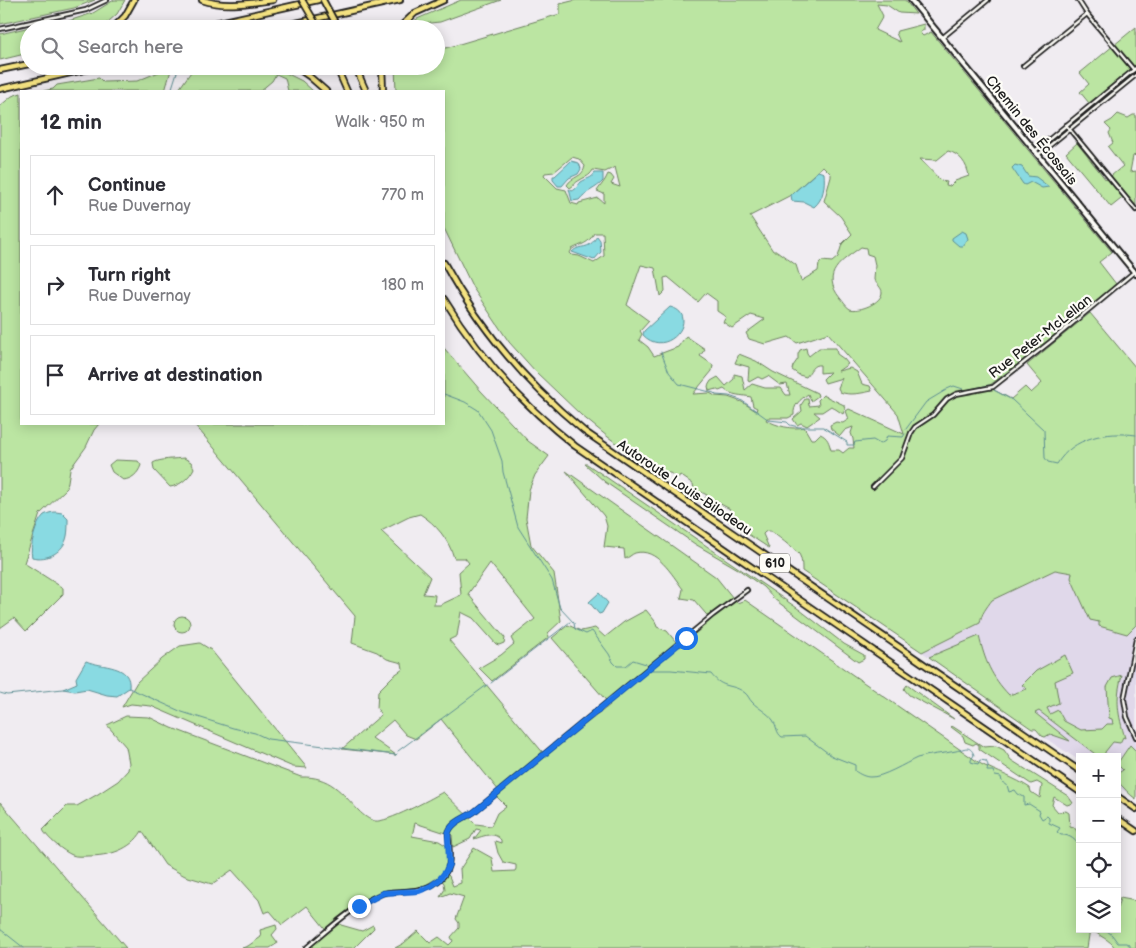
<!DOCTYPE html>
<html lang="en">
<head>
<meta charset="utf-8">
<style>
  :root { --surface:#fff; --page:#f7f7f7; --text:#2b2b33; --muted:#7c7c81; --line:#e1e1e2 }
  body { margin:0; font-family:"Balsamiq Sans",sans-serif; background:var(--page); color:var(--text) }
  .controls { position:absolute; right:15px; bottom:15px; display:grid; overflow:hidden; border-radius:0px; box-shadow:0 2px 12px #0003 }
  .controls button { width:45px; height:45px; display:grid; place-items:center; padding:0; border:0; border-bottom:1px solid var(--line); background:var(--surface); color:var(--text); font:25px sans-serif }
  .stop { position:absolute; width:15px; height:15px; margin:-11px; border:4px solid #1a73e8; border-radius:50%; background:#fff }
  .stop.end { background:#1a73e8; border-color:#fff; box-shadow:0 1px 5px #0008 }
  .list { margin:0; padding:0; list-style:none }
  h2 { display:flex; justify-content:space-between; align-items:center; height:65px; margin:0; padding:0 20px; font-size:21px }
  h2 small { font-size:16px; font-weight:400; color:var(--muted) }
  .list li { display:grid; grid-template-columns:32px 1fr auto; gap:15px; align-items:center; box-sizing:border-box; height:80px; margin:0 10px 10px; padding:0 10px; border:1px solid var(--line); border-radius:0px }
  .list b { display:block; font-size:19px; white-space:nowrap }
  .list p { margin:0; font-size:16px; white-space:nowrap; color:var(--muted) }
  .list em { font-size:16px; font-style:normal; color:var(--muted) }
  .icon { flex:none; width:28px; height:28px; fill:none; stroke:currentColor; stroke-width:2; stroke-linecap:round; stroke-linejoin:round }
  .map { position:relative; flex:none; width:1136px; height:948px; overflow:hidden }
  .search { position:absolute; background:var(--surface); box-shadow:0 2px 12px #0003; left:20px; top:20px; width:425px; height:55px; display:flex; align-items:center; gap:12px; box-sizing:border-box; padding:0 18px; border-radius:28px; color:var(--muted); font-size:19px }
  .panel { position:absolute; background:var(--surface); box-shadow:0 2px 12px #0003; left:20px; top:90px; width:425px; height:335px; border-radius:0px }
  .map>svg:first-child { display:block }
</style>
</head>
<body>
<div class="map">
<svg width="1136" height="948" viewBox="0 0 1136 948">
  <rect width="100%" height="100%" fill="#f0ecf1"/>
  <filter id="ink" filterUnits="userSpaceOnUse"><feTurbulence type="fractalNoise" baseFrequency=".02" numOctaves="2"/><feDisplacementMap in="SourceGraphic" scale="10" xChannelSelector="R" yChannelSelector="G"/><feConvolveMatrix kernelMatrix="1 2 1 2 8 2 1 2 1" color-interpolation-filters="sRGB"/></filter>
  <g filter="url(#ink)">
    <path fill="#e0d8ea" d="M 1055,570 L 1072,573 L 1099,622 L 1126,634 L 1136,625 L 1136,799 L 1117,786 L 1117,757 L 1080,757 L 1080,761 L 1042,736 L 1036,729 L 1032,729 L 922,652 L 980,623 L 986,608 L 992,600 Z"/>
    <g fill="#bbe5a2" stroke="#6c805f" fill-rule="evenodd">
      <path d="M 0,0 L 95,0 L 74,8 L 0,24 Z"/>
      <path d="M 114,0 L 125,0 L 117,14 L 100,29 L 29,29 L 29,53 L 0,60 L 0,34 L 43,24 L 47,28 L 93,13 Z"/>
      <path d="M 461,0 L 501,0 L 440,22 L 409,25 L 417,19 Z"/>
      <path d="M 576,0 L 905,0 L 916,14 L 899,13 L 887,5 L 877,4 L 883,16 L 875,30 L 900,42 L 896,33 L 897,31 L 924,24 L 924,30 L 920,32 L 921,34 L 923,36 L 931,32 L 1112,252 L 1099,262 L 1116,284 L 1029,356 L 990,385 L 994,390 L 1011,399 L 1025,387 L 1031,393 L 1042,383 L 1027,365 L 1090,313 L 1136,368 L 1136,625 L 1127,634 L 1099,626 L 1099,622 L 1090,620 L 1071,578 L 1072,573 L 1055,570 L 992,600 C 987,607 981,614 980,623 L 922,652 L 802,571 C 802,566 802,559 799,554 C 797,552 772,531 770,531 C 768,531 767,531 765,532 L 763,534 L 769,548 L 728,521 L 730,509 L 713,500 L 710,501 L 705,499 L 707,495 L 701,492 L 699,497 L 695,494 L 693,484 L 680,475 L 678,478 L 670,473 L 659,473 L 608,437 L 581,415 L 536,372 L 509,342 L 473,288 L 444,228 L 444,91 L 396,91 L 395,66 L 436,66 L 436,51 L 560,14 L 560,4 ZM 948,151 C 960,154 967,164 969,176 L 955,181 L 950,186 L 946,185 L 947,182 L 941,181 L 920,159 L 937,160 ZM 572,157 L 579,159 L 585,166 C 583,178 572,176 567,185 L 570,188 C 574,186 575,182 580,180 C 586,176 589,177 593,170 L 605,172 L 615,167 L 620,187 L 611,184 L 614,179 L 611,175 L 608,174 L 605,180 L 597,191 L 604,194 L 604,203 L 598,198 L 579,203 L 578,205 L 571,203 L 566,190 L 557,188 L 544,175 L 545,173 L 554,172 ZM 823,166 L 831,174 L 831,177 L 824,201 L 841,217 L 852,234 L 842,244 L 838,257 L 832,262 L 822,261 L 819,264 L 818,271 L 801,281 L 796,265 L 777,251 L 773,251 L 750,216 L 791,195 ZM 594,233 L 603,233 L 604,256 L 594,263 L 579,256 L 572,255 L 570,253 L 572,249 C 581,244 589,244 594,233 ZM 861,247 L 866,248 L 867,254 L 873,256 L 875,265 L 874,280 C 876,283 882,288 882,292 C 882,303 859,312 850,309 C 846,307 843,301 840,298 C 820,273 842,261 861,247 ZM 641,265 L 655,268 L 660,296 L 665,291 L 664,278 L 668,277 L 698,302 L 706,293 L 717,301 L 717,311 L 726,317 L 723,322 L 732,328 L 751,315 L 765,319 L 746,333 L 749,339 L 765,344 L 789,337 L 797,343 L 828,333 L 898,414 L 904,434 L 849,409 L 846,411 L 849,419 L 843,423 L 836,422 L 830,425 L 831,429 L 840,436 L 845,430 L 853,427 L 851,433 L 853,439 L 854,448 L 849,448 L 843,453 L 839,450 L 831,450 C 829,443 828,437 820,434 L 815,439 L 811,439 L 804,427 C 792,430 777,426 766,420 L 767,418 L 788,418 L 794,415 C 793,405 800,400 808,394 L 811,401 L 818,396 L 817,393 L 773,372 L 756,361 L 739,354 L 735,363 L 749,367 L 748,380 L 749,382 L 758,377 L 762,379 L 768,376 L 780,385 L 787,384 L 790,395 L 786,395 L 781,388 L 765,388 L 752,384 L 745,390 L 742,376 L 734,374 L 734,379 L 726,386 L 718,377 L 711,381 L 708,386 L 709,391 L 716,389 L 719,391 L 724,389 C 731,396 743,395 751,397 L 753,406 L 757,408 L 756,411 L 742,402 L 728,397 L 715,396 L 710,393 L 693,394 L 712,371 L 713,365 L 700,356 L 705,349 L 686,336 L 678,347 L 654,356 L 648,347 L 639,340 L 642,334 L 640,331 L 649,321 L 627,305 Z"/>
      <path d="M 1136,27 L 1136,65 L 1089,103 L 1080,92 L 1089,84 L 1080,73 Z"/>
      <path d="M 195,66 L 264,66 L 264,70 L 274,67 L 302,81 L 313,91 L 288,91 L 285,78 L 276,74 L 272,81 L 260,91 L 169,91 L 179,89 Z"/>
      <path d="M 166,69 L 171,70 L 165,91 L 43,91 L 53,89 L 57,85 L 99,78 L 103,82 L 137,81 Z"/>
      <path d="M 21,93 L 21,424 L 99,424 L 94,430 L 86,447 L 70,469 L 67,488 L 40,514 L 24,563 L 63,588 L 63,594 L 26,631 L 14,618 L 0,628 L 0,106 L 12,96 Z"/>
      <path d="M 1118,114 L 1128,118 L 1133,115 L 1136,115 L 1136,155 L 1133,156 L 1130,172 L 1136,171 L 1136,207 L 1126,195 L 1111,207 L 1066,153 L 1077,143 L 1106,180 L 1123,166 L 1108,147 L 1113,143 L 1109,133 L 1111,130 L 1105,124 L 1112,120 Z"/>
      <path d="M 444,348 L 481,391 L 528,441 L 549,456 L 535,475 L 529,490 L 526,518 L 531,545 L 554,573 L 561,621 L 548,633 L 549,637 L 492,681 L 479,668 L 501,655 L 514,644 L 511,638 L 535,619 L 490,563 L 468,594 L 505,638 L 504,643 L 499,645 L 496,644 L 473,618 L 461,612 L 457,636 L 449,640 L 545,755 L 610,705 L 552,638 L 568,625 L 581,631 L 595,628 L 605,637 L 624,622 L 646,610 L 655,621 L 657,627 L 667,631 L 680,647 L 711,620 L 694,600 L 681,598 L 683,589 C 672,575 657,547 635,553 C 632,554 628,558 625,559 L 624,549 L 604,547 L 607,526 L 604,516 L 566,471 L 716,577 L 737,603 L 745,600 L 981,764 C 997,772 1015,778 1030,788 L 1031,792 L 1040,798 L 1042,785 L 1037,782 L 1031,784 L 979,749 L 979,745 L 976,743 L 973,745 L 965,742 L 963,736 L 951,727 L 952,726 L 984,747 L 996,746 L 1004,750 L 1011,760 L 1068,796 L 1073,803 L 1067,805 L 1054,797 L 1052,805 L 1058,812 L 1066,811 L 1069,813 L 1070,826 L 1074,827 L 1080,836 L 1080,929 L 1090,929 L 1087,948 L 395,948 L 404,943 L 418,931 L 430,943 L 439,937 L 449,945 L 453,941 L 451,937 L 459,928 L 459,923 L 456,919 L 464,897 L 450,893 L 440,897 L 445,889 L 444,883 L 439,877 L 422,887 L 387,890 L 373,895 L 360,901 L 336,919 L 341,925 L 362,931 L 373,925 L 374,928 L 354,948 L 309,948 L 328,932 L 307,906 L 282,925 L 270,911 L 264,913 L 259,900 L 232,870 L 212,884 L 185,876 L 165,865 L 142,831 C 131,850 109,856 88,856 C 83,856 76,857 72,855 C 63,851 48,839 43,830 L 67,806 L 77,806 L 98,794 L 118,781 L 128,770 L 129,763 L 126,747 L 107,725 L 126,716 L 149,717 L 172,728 L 301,777 C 330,776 341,792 359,811 C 363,815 369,820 375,821 C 387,823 430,799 443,792 L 476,824 L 491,826 L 497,813 L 506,806 L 495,795 L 499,791 L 441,719 L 416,739 L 406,735 L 393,720 L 372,738 L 396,755 L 342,749 L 381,715 L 377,708 L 378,691 L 393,676 L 403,669 L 402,663 L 387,659 L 377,652 L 352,643 L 355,616 L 194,424 L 444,424 ZM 420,514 C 436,524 449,540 454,558 L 465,558 L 469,563 L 459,572 L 461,595 L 440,605 L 434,605 L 435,595 L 423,594 L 430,577 L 381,531 L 409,517 ZM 415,823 L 452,835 L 453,847 L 470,839 L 476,829 L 481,830 L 474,839 C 484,836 494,831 501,840 L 501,843 L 495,841 L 498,853 L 503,862 L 516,865 L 516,869 L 515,871 L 494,872 L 492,858 L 474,848 L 460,869 L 461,883 L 453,886 L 449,876 L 444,871 L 448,859 L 447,846 L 439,841 L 412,836 Z"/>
      <path d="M 806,348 L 807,353 L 809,356 L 819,348 L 836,348 L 837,354 L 844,359 L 848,364 L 838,371 L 850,368 L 857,372 L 862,384 L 870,386 L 872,391 C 862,393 850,396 840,392 L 838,388 L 842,378 L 825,383 L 823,379 L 830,372 L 820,373 L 820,365 C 812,364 811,371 806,377 L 799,375 L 792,370 L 793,366 L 798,359 L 798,354 L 800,350 Z"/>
      <path d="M 823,395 L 844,405 L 845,409 L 843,414 L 831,406 L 822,412 L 814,412 L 820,417 L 807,426 L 801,423 L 797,425 L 793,419 L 802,411 L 801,405 L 805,399 L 808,399 L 809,406 L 819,405 L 818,400 Z"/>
      <path d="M 184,458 L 191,462 L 194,468 C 190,477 180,486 170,487 L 154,470 L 153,463 C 159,459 175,459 184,458 Z"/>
      <path d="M 115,460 L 138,461 L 141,465 C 138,474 132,479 123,480 L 112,472 L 109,465 Z"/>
      <path d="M 585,464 L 587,464 L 800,610 L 844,644 L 864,655 L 864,659 L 858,662 L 774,599 L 763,587 L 738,569 L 695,544 L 605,482 Z"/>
      <circle cx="182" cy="624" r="8"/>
      <path d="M 979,636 C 985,661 991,676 1009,695 L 1027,689 L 1022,685 L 1036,671 L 1065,655 L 1073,673 L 1055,681 L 1059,703 L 1047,708 L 1050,714 L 1058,710 L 1064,721 L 1081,730 L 1102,729 L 1107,724 L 1113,724 L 1112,719 L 1109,718 L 1107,687 L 1112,678 L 1122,675 C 1115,700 1118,714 1125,738 L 1123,737 L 1120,743 L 1113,742 L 1105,752 L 1105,757 L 1099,757 L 1039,711 L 1035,713 L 1070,741 L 1050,734 L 1045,737 L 1042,736 L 1036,729 L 1032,729 L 929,657 Z"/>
      <path d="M 200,643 L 211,650 L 307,768 L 293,767 L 151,706 L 131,704 L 122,707 L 137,682 L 162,659 L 180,646 Z"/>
      <path d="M 907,685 L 954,719 L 909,695 L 904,689 Z"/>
      <path d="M 1130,745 L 1136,751 L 1136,799 C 1128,794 1124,787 1117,781 L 1117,774 L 1123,770 L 1117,764 Z"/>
      <path d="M 0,802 L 126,948 L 0,948 Z"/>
      <path d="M 1120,898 L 1136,901 L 1136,948 L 1115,948 C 1110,939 1099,937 1092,929 L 1117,929 L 1117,909 Z"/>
      <path d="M 276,925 L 277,929 L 272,935 L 278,943 L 270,948 L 242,948 L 248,946 L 261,937 L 260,930 Z"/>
    </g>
    <g fill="#89dae2" stroke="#5d8e93">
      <path d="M 571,161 L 579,163 L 581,169 L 578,174 L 569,178 L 562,186 L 558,186 L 553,180 L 553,176 L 555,176 Z"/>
      <path d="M 1015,165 L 1022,167 L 1028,176 L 1036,177 L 1049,187 L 1042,188 L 1031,182 L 1025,185 L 1023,184 L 1012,168 Z"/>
      <path d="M 818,171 L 824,173 C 825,185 824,199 814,207 L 804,202 L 792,201 L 791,195 Z"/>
      <path d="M 595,173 L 603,173 L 603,181 C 596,189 586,191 579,200 L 572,201 L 569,189 L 572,191 C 577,189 577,186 581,182 C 587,178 591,179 595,173 Z"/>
      <path d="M 962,231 L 966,233 L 968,239 L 963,246 L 959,246 L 952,240 L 952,238 Z"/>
      <path d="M 597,236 L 600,240 L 601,252 L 594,260 L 572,252 C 581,243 588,252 597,236 Z"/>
      <path d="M 670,307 C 702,314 668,361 643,335 L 644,331 Z"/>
      <path d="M 56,512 L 62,513 L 68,519 C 68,525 68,531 67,536 C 64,552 47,561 32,557 C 29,547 36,522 44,515 C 48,513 52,512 56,512 Z"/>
      <path d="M 599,593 L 608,603 L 602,613 L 599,614 L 589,602 Z"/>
      <path d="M 86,661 C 102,668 132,664 129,688 L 117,696 L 107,695 L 87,689 L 75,691 L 63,689 L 77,683 L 76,678 Z"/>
    </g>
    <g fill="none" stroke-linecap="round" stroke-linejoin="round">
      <g stroke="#5d8e93" stroke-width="1">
        <path d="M 171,91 L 178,69"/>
        <path d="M 661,352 L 669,372 L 679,384 L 714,393 L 716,395 L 729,396 L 741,400 L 769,420 L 787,422 L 790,425 L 799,427 L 823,427 L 847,442 L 847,445 L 854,445 L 855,442 L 873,440 L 880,444 L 885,441 L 887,436 L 903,437 L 905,434"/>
        <path d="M 947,389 L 954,386 L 966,390 L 989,385"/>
        <path d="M 994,390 L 1012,400 L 1044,430 L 1045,458 L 1048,462 L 1057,464 C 1073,437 1107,431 1136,435"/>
        <path d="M 444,394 L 465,402 L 478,410 L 491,430 L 502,461 L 503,472 L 518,527 L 552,580 L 560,608 L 574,623 L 575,629 L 586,634 L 592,631 L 609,654 L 613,662 L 617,666 L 626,666 L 633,660 L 646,664"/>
        <path d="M 906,429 L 926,402 L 946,390"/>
        <path d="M 652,670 L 671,670 L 711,674 C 723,690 733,683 745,693 C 748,695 749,699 752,702 C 759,709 767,712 773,720 C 777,726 776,733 782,737 L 805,736 L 832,756 L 855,765 L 855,771 C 859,774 865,777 870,777 C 882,778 906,763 917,758 C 930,754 943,754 956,751 C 964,749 970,744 974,755 L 971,760 L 971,762 L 978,764 L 980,760 L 986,761 L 988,765 L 987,771 L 993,771 L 995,776 L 1001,777 L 1002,782 L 1007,785 L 1009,792 L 1015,790 L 1018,794 L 1024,797 L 1024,805 L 1029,804 L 1040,811 L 1039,814 L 1042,819 L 1047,816 L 1049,818 L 1049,823 L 1060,828 L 1057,832 L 1061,835 C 1069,834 1078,841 1080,848"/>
        <path d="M 491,683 L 570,622"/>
        <path d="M 129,688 L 182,712 L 233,728 L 255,733 L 268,739 L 396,755 L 397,754"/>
        <path d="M 0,693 L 7,695 L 63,689"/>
        <path d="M 398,751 L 487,685"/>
        <path d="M 0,929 L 24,948"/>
        <path d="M 1105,929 L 1112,935 L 1118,943 L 1126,943 L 1130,945 L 1130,948"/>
      </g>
      <defs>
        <g id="minor">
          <path d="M 1078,0 L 1087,14 L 1134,70"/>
          <path d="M 0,29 L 86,10 L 107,0"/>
          <path d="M 942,38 L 988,0"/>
          <path d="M 1023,66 L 1087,14"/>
          <path d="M 1066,125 L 1136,210"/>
          <path d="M 1035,151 L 1136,68"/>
          <path d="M 1038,155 L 1136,75"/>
          <path d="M 873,487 L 902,458 L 911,433 L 915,427 L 933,415 L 947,399 L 956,394 L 993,387 L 1050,342 L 1134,272"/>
          <path d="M 1136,639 L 1124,699 L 1127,717 L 1136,737"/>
          <path d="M 306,948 C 329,929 353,906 381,894 C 388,891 399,892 407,891 C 424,890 445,884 449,864 C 451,855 449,843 448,834 C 451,822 465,818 474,812 L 713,615 L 747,590"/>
        </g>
        <path id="secondary" d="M 911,0 L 1136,274"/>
        <g id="motorway">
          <path d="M 202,0 C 225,8 250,3 273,0"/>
          <path d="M 112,29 L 125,16 L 134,0"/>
          <path d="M 188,29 L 318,0"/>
          <path d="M 269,29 L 400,0"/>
          <path d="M 398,29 L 415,13 L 444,0"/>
          <path d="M 294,66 L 310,77 L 326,91"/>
          <path d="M 336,66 L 347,91"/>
          <path d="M 355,66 L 366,91"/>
          <path d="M 382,66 L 383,91"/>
          <path d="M 0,70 L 29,64"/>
          <path d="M 0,89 L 101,66"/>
          <path d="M 444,263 C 479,328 527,384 584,431 L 1080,771"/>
          <path d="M 444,299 C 478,355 523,405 575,446 L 1080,792"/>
          <path d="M 1117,796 L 1136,809"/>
          <path d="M 1117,818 L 1136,831"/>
        </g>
      </defs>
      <use href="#minor" stroke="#1c1c1c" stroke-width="6"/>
      <use href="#secondary" stroke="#1c1c1c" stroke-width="8"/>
      <use href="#motorway" stroke="#1c1c1c" stroke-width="8"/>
      <use href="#minor" stroke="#fdfcf7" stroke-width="2.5"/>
      <use href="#secondary" stroke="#fdfcf7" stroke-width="4"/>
      <use href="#motorway" stroke="#f5e382" stroke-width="4.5"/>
      <defs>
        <g id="motorway-bridge">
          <path d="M 302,0 L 319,29"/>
          <path d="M 323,0 L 338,28"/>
        </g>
      </defs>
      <use href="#motorway-bridge" stroke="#1c1c1c" stroke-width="8" stroke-linecap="butt"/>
      <use href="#motorway-bridge" stroke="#f5e382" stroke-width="4.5"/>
    </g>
  </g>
  <g fill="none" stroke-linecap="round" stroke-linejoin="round" filter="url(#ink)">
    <path stroke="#1a73e8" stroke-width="6" d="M 359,906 L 383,893 L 419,891 L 431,886 L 439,880 L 446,871 L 449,864 L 448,834 C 451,822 465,818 474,812 L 686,638"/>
  </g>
  <g text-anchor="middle" stroke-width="4.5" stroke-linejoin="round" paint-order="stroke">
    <rect fill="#fdfcf7" stroke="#605f5e" stroke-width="1" x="760" y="553.5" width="30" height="19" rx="4"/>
    <g font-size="12" font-weight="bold" fill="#1c1c1c">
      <text x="775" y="567">610</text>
    </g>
    <g font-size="14" fill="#1c1c1c" stroke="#fdfcf7">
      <text transform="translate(1032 130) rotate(51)" y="5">Chemin des Écossais</text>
      <text transform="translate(1040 336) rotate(-38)" y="5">Rue Peter-McLellan</text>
      <text transform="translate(685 487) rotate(34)" y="5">Autoroute Louis-Bilodeau</text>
    </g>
  </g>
</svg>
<div class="controls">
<button>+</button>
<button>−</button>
<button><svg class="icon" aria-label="locate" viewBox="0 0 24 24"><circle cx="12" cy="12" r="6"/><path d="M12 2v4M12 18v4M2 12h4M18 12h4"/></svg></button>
<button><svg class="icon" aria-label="layers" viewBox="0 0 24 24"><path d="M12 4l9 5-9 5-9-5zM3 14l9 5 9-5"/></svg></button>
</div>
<div class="stop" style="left:686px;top:638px"></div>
<div class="stop end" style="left:359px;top:906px"></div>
<div class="search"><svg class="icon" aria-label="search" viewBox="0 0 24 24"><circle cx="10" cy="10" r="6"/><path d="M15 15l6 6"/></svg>Search here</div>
<section class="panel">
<h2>12 min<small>Walk · 950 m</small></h2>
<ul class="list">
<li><svg class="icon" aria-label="ahead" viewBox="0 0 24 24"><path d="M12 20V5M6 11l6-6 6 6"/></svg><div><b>Continue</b><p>Rue Duvernay</p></div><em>770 m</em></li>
<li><svg class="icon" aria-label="right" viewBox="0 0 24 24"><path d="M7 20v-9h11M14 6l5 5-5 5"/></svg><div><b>Turn right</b><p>Rue Duvernay</p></div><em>180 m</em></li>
<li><svg class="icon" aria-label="arrive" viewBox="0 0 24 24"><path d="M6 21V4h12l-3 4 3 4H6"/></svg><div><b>Arrive at destination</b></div></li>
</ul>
</section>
</div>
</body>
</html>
